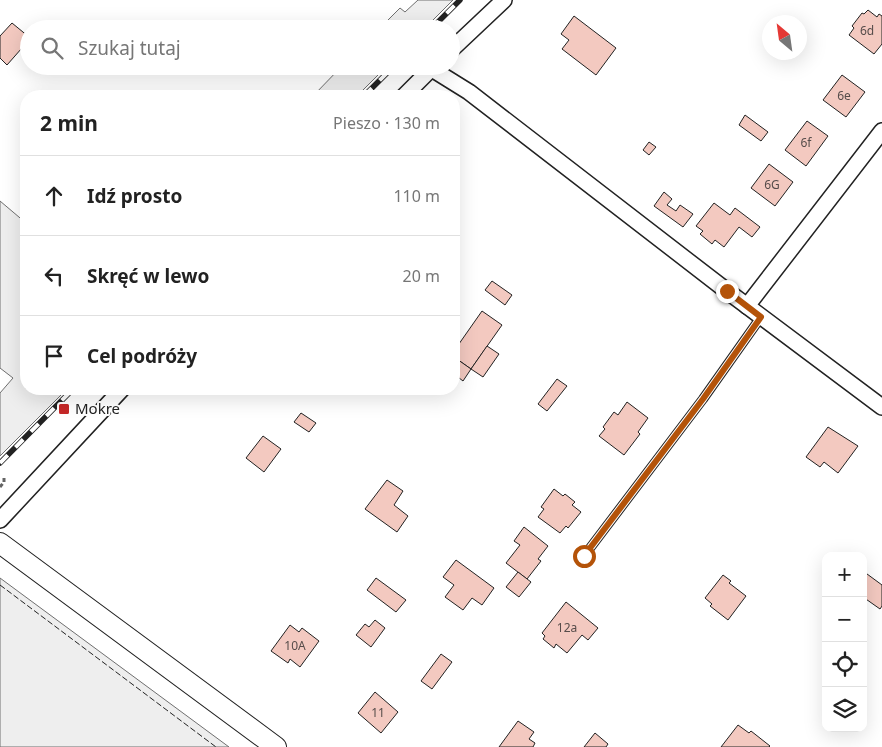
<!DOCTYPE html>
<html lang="pl">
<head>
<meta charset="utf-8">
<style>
  :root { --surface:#fff; --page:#f2f2f2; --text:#222; --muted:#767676; --line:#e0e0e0 }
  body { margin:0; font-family:"Noto Sans",sans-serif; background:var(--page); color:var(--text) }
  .controls { position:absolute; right:15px; bottom:15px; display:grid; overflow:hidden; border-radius:10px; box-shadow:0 5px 20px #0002 }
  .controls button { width:45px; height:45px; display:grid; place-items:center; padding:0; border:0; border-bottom:1px solid var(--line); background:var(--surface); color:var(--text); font:25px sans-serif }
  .compass { position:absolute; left:762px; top:15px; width:45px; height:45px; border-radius:50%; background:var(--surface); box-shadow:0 5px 20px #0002; rotate:331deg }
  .stop { position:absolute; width:15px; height:15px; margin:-11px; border:4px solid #b45309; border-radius:50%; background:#fff }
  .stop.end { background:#b45309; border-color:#fff; box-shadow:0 1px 5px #0008 }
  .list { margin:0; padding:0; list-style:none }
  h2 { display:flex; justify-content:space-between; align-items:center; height:65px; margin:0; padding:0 20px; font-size:21px }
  h2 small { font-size:16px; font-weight:400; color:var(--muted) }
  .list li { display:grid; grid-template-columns:32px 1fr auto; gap:15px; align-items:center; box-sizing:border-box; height:80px; padding:0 20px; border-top:1px solid var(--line) }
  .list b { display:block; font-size:19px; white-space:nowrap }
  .list em { font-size:16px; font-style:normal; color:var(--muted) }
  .icon { flex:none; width:28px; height:28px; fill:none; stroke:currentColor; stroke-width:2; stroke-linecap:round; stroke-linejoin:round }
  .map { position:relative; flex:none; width:882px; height:747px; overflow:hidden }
  .search { position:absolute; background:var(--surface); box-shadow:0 5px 20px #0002; left:20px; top:20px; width:440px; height:55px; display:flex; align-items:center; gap:12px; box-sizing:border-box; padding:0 18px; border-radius:28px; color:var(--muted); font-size:19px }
  .panel { position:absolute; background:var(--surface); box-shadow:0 5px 20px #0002; left:20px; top:90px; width:440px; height:305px; border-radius:20px }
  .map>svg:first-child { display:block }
</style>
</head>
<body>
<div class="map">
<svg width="882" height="747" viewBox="0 0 882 747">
  <rect width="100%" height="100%" fill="#fff"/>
  <g fill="#eee" stroke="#6f6f6f">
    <path d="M 418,0 L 453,0 L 424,29 L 379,29 L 400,8 L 405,12 Z"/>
    <path d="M 342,66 L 387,66 L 357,96 L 313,96 Z"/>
    <path d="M 0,201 L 26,223 L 26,389 L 67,389 L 0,456 L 0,393 L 13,378 L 0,368 Z"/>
    <path d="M 0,578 L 229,747 L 0,747 Z"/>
  </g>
  <g fill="#f3c9c0" stroke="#222">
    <path d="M 868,10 L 877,17 L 879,14 L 882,16 L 882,44 L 874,54 L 849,35 L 854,28 L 852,26 L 862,13 L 864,14 Z"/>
    <path d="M 574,16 L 616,48 L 596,75 L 562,49 L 569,40 L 561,34 Z"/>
    <path d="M 12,23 L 29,37 L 29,40 L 7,65 L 0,58 L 0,36 Z"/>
    <path d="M 842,75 L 865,92 L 846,117 L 823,100 Z"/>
    <path d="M 745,115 L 768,132 L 761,141 L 739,125 Z"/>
    <path d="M 807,121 L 828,136 L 806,166 L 785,150 Z"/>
    <path d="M 649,142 L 656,147 L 649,155 L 643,150 Z"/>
    <path d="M 769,164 L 793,182 L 775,206 L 751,188 Z"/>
    <path d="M 664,192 L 672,199 L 667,205 L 676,211 L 680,205 L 693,214 L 683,227 L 654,206 Z"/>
    <path d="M 714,203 L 730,215 L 735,208 L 760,227 L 752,237 L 739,227 L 724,247 L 715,240 L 712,244 L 700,234 L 703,231 L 696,226 Z"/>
    <path d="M 492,281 L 512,295 L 505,305 L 485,290 Z"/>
    <path d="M 482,311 L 502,325 L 471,369 L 454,357 L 454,351 Z"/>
    <path d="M 487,346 L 499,354 L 483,377 L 471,369 Z"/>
    <path d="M 454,357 L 471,369 L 463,381 L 454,374 Z"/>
    <path d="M 557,379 L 567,386 L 547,411 L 538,404 Z"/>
    <path d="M 627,402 L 648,418 L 638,432 L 640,434 L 624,455 L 599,436 L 605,429 L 603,427 L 614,412 L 618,415 Z"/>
    <path d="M 301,413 L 316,423 L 309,432 L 294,422 Z"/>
    <path d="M 828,427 L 858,446 L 838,473 L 824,462 L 820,467 L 806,457 Z"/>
    <path d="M 263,436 L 281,449 L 264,472 L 246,458 Z"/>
    <path d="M 387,480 L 403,491 L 394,505 L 408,516 L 397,532 L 365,509 Z"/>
    <path d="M 554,489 L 563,496 L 565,494 L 575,502 L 572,505 L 581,512 L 568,528 L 566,526 L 560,533 L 538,517 L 544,509 L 541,507 Z"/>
    <path d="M 524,527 L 548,546 L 538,559 L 541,561 L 527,579 L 506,563 L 520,545 L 514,541 Z"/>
    <path d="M 456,560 L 494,588 L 482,605 L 472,598 L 463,610 L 445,597 L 454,585 L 443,577 Z"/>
    <path d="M 863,571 L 882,585 L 882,606 L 880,609 L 863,597 Z"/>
    <path d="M 518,572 L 531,582 L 519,597 L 506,587 Z"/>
    <path d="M 723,575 L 731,581 L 729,583 L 746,596 L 728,620 L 710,606 L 712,604 L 705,598 Z"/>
    <path d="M 376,578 L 406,600 L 396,612 L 367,590 Z"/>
    <path d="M 566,602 L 598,628 L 588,640 L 582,635 L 567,653 L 556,644 L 554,648 L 543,639 L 545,636 L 542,633 Z"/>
    <path d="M 375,620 L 385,628 L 371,647 L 356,635 L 365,624 L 369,627 Z"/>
    <path d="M 290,625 L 299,632 L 302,628 L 319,641 L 300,667 L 290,659 L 288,663 L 271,651 Z"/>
    <path d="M 441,654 L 452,662 L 432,689 L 421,681 Z"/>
    <path d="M 375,692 L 398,712 L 381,733 L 358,713 Z"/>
    <path d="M 518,721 L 534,732 L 529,739 L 535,743 L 533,747 L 499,747 Z"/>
    <path d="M 738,725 L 749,733 L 751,731 L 770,746 L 769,747 L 721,747 Z"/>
    <path d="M 595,733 L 608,744 L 606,747 L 584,747 Z"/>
  </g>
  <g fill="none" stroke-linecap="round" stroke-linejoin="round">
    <defs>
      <path id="service" d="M 584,556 L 703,399 L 761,317"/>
      <g id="minor">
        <path d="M 451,50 L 504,0"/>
        <path d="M 432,69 L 469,92 L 727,291 L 882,407"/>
        <path d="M 404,96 L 434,66"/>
        <path d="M 747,306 L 882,131"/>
        <path d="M 0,520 L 122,389"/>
      </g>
      <path id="tertiary" d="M 0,543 L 276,747"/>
    </defs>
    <use href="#service" stroke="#222" stroke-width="10"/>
    <use href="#minor" stroke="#222" stroke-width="18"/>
    <use href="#tertiary" stroke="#222" stroke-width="22"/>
    <path stroke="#646464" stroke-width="3" stroke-dasharray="4 2.5" stroke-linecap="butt" d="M 0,487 L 4,482 L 4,478"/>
    <use href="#service" stroke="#fff" stroke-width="8"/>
    <use href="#minor" stroke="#fff" stroke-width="15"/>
    <use href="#tertiary" stroke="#fff" stroke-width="20"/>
    <defs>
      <g id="rail">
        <path d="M 431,29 L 460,0"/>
        <path d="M 364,96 L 394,66"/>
        <path d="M 0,463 L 73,389"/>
      </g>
    </defs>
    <use href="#rail" stroke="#222" stroke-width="5.5"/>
    <use href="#rail" stroke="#fff" stroke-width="4" stroke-dasharray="11" stroke-linecap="butt"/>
    <path stroke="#222" stroke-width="1" stroke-dasharray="6 2.5" stroke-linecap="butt" d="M 0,585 L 216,747"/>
  </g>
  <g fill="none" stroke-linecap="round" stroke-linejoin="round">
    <path stroke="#b45309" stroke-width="6" d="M 584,556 L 703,399 L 761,317 L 727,291"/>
  </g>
  <rect fill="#c62828" stroke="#fff" stroke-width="2" x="58" y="403" width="12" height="12" rx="2.5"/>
  <g text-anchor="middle" stroke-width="4" stroke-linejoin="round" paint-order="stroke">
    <g font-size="12" fill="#564c4a">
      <text x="867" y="35">6d</text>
      <text x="844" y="100">6e</text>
      <text x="806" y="147">6f</text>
      <text x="772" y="189">6G</text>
      <text x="567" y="632">12a</text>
      <text x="295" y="650">10A</text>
      <text x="378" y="717">11</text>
    </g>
    <g font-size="15" fill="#222" stroke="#fff" text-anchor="start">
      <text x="75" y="414">Mokre</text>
    </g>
  </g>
</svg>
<div class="controls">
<button>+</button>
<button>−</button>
<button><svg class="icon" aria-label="locate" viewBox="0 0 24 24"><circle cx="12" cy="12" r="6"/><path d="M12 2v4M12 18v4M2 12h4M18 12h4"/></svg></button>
<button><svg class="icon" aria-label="layers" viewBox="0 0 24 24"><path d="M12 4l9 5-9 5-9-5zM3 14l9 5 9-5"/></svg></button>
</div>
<svg class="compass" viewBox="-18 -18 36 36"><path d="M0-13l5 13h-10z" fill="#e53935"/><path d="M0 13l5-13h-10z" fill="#767676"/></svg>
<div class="stop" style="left:584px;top:556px"></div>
<div class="stop end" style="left:727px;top:291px"></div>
<div class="search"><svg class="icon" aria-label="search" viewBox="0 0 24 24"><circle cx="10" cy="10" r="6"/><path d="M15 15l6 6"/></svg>Szukaj tutaj</div>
<section class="panel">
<h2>2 min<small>Pieszo · 130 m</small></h2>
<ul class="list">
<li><svg class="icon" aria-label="ahead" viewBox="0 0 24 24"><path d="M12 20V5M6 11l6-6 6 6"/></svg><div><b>Idź prosto</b></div><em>110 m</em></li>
<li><svg class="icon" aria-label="left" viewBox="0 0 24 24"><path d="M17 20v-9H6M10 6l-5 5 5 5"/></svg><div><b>Skręć w lewo</b></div><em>20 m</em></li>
<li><svg class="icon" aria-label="arrive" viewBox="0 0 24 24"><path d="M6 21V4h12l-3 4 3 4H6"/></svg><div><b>Cel podróży</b></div></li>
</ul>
</section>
</div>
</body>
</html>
